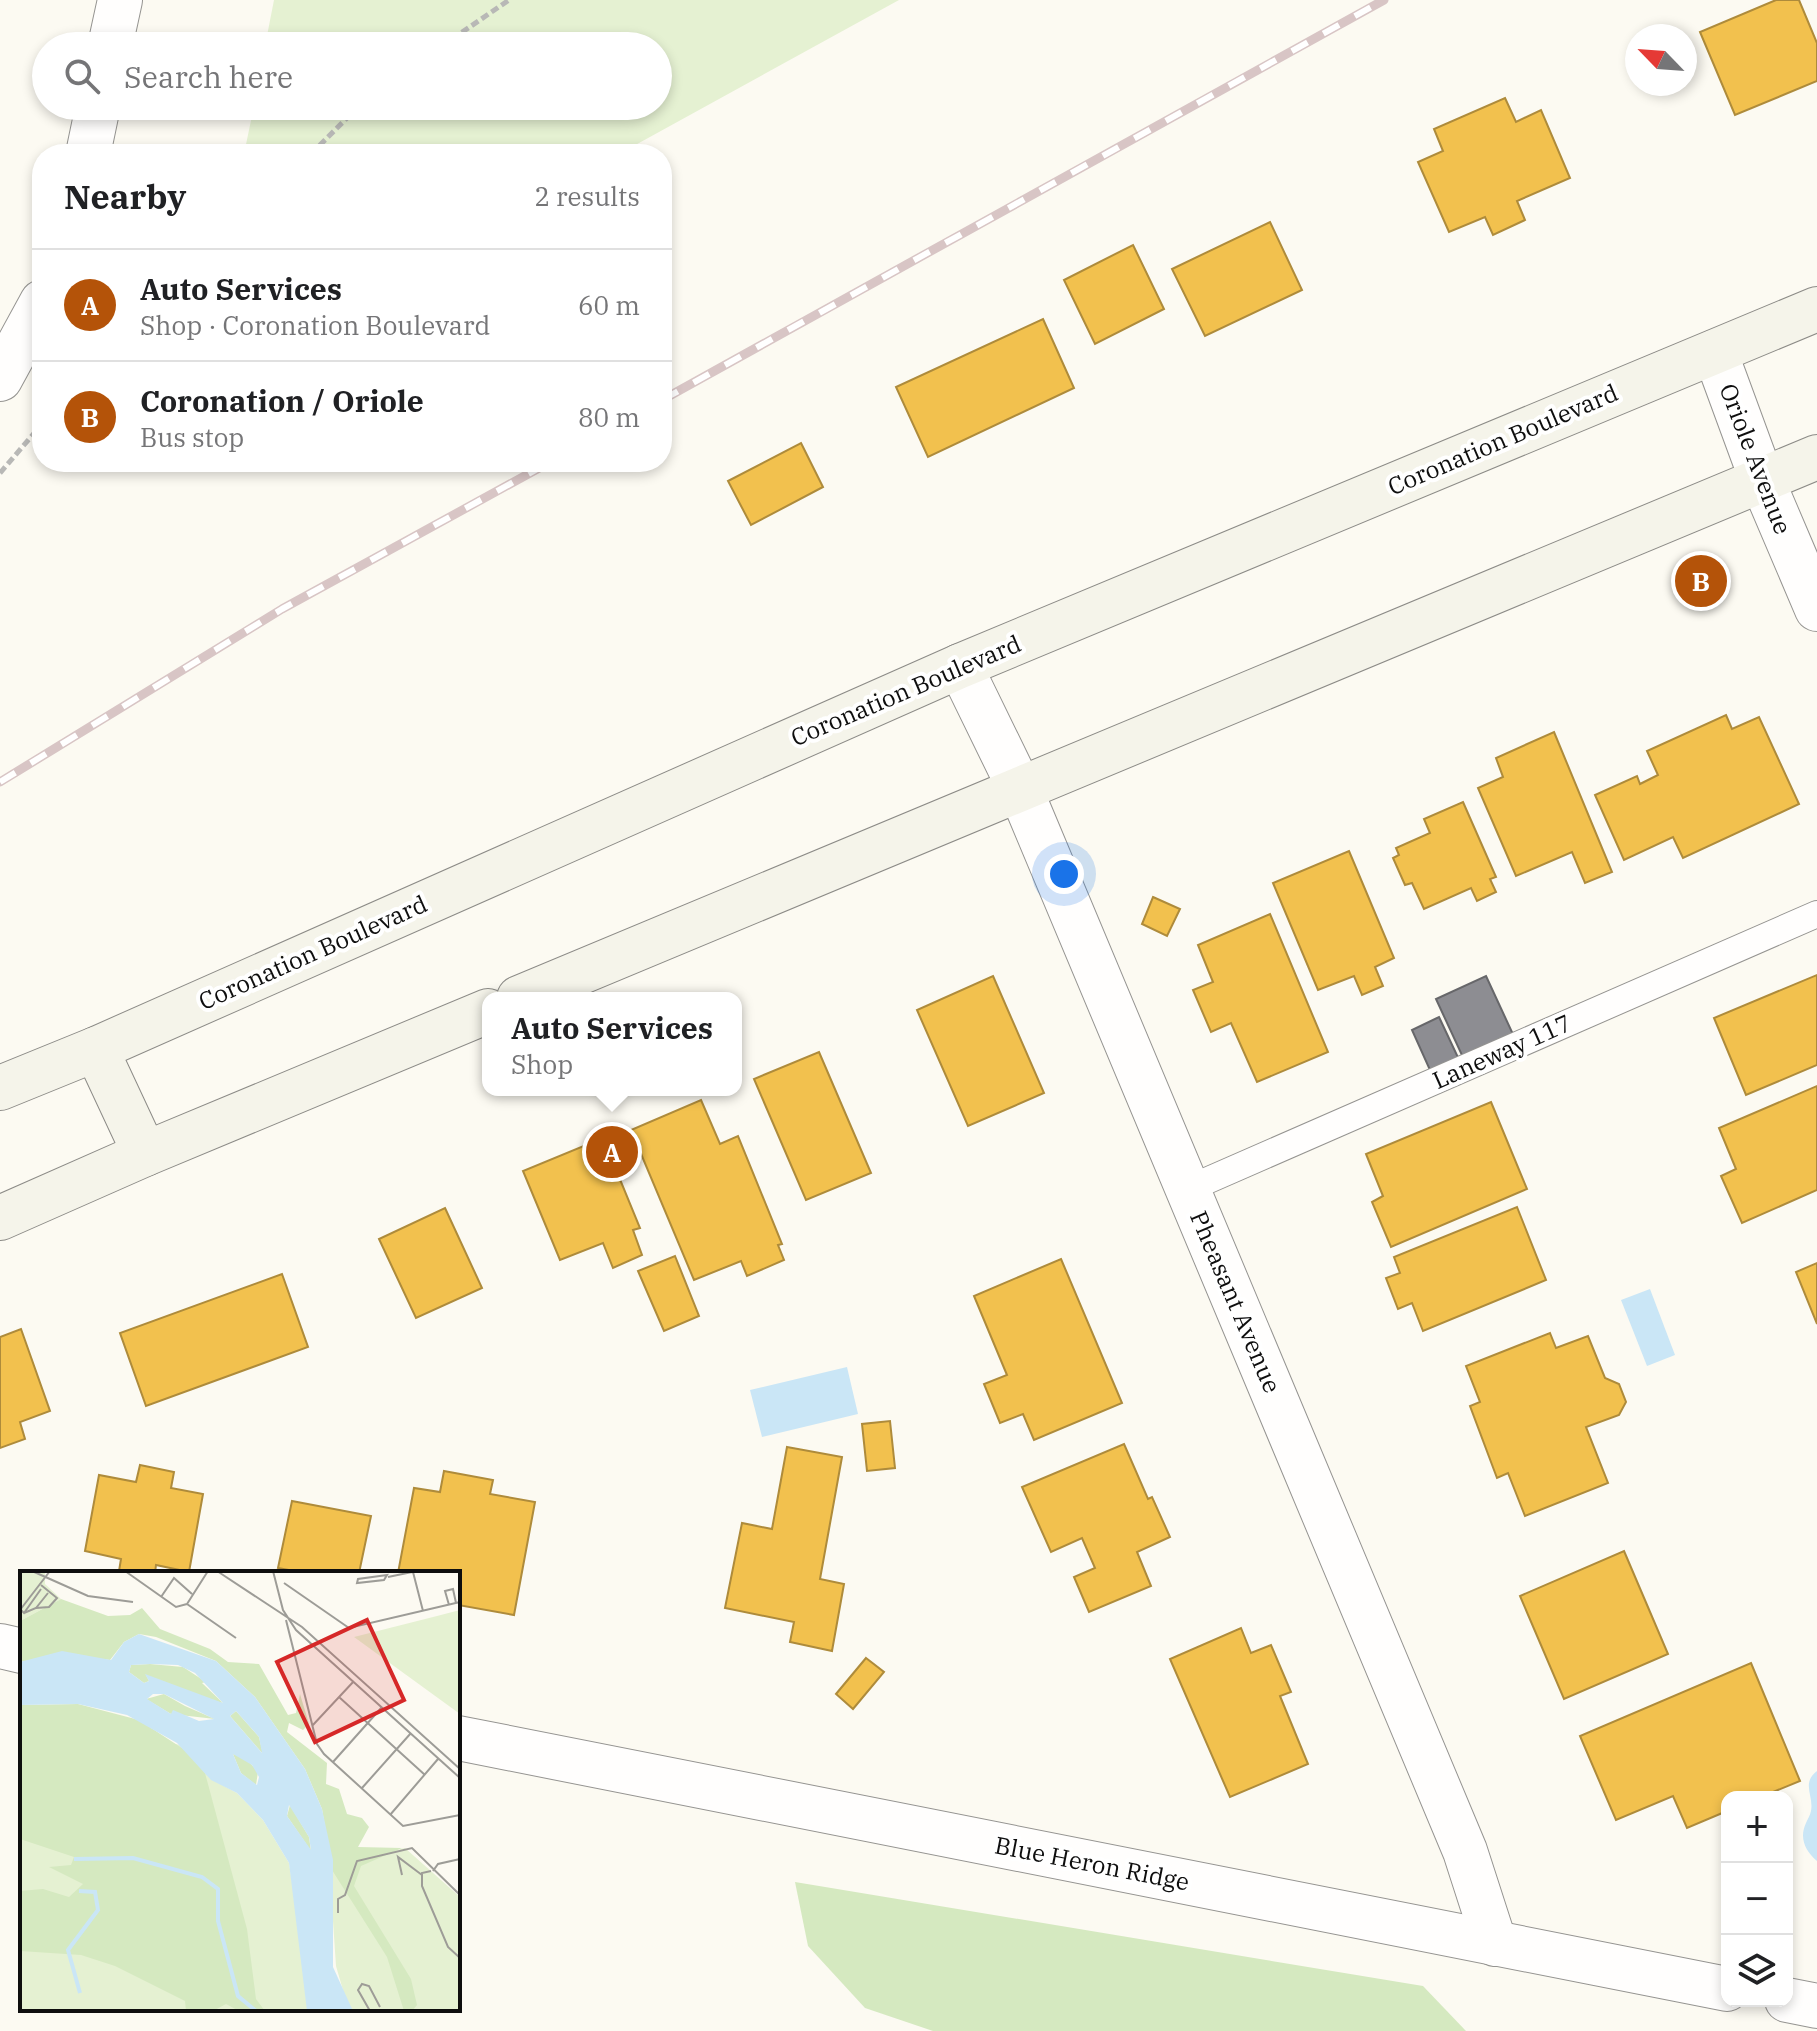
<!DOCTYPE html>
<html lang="en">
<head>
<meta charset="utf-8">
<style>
  :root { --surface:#fff; --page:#f2f2f2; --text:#202124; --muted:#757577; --line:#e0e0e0; --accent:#b45309 }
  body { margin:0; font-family:"IBM Plex Serif",serif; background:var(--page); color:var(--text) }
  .controls { position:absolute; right:24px; bottom:24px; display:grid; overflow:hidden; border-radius:16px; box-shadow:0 4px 12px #0003 }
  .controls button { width:72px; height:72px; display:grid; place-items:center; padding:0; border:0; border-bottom:2px solid var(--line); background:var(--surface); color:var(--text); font:40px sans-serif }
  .compass { position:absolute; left:1625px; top:24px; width:72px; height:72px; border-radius:50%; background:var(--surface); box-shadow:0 4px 12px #0003; rotate:295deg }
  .you { position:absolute; left:1064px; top:874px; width:28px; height:28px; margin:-20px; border:6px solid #fff; border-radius:50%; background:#1a73e8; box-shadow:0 0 0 12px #1a73e833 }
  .badge { display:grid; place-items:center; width:52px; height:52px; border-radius:50%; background:var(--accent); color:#fff; font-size:26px; font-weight:700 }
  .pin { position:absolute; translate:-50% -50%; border:4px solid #fff; box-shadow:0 2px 8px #0006 }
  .popup { position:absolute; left:482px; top:992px; width:260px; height:104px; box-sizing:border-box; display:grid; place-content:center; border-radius:16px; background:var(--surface); filter:drop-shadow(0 2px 6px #0005); font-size:26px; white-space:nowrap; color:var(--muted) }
  .popup b { font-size:30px; color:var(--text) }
  .popup::after { content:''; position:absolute; left:50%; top:100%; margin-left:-16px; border:16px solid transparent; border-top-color:var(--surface) }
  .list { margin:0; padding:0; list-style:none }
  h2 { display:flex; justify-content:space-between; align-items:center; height:104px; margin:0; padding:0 32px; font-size:34px }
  h2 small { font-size:26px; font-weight:400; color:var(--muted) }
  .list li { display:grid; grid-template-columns:52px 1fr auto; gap:24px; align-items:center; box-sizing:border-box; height:112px; padding:0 32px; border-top:2px solid var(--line) }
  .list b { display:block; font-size:30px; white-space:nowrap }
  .list p { margin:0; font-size:26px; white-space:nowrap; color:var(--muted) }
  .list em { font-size:26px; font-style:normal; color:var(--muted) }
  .icon { flex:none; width:44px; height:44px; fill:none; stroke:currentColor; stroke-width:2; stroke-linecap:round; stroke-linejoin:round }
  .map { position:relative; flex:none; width:1817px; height:2031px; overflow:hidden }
  .search { position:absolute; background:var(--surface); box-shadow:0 4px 12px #0003; left:32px; top:32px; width:640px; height:88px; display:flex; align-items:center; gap:20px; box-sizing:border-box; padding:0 28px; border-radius:44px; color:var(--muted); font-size:30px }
  .panel { position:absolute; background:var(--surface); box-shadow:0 4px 12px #0003; left:32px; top:144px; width:640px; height:328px; border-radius:32px }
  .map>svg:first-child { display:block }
</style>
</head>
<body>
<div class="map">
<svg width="1817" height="2031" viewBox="0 0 1817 2031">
  <rect width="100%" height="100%" fill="#fcfaf2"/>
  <path fill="#e5f1d2" d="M 274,0 L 899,0 L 619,154 L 244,154 L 254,106 L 658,106 L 658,46 L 265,46 Z"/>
  <path fill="#d5e9c0" d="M 795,1882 L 1423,1986 L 1466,2031 L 933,2031 L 865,2008 L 808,1946 Z"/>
  <g fill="#cae6f6">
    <path d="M 1650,1289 L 1675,1355 L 1647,1366 L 1621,1300 Z"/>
    <path d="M 847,1367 L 858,1414 L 762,1437 L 750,1390 Z"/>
    <path d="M 1817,1771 L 1817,1861 C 1805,1851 1799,1838 1806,1823 C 1808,1818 1810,1816 1811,1811 C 1814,1796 1801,1783 1817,1771 Z"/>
  </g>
  <g fill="#f2c14e" stroke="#ae8b3b" stroke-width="2">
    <path d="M 1776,0 L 1799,0 L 1817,43 L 1817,81 L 1735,115 L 1700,32 Z"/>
    <path d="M 1505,98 L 1516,122 L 1541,110 L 1570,178 L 1517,201 L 1525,220 L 1493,235 L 1485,217 L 1449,232 L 1418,162 L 1443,151 L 1434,129 Z"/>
    <path d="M 1270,222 L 1302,290 L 1205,336 L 1172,269 Z"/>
    <path d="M 1133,245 L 1164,309 L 1095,344 L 1064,280 Z"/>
    <path d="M 1043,319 L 1074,388 L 928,457 L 896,387 Z"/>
    <path d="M 801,443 L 823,487 L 751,525 L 728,481 Z"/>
    <path d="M 1726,715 L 1732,729 L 1759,717 L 1799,804 L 1683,858 L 1673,837 L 1624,860 L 1595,795 L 1637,776 L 1640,784 L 1658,775 L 1647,751 Z"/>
    <path d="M 1554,732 L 1612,872 L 1585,883 L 1572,852 L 1516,876 L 1478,788 L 1503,777 L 1496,758 Z"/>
    <path d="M 1463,802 L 1496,877 L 1490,879 L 1496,892 L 1477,901 L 1471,888 L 1424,909 L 1412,883 L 1405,885 L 1393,858 L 1399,855 L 1396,848 L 1430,833 L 1424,819 Z"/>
    <path d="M 1349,851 L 1394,958 L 1375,967 L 1383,986 L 1362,995 L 1354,976 L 1318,990 L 1273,883 Z"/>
    <path d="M 1153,897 L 1180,909 L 1167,936 L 1142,924 Z"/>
    <path d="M 1270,914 L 1328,1052 L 1257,1082 L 1231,1023 L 1211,1032 L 1193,990 L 1213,982 L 1198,945 Z"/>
    <path d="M 1817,975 L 1817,1065 L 1746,1095 L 1714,1018 Z"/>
    <path d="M 993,976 L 1044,1093 L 968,1126 L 917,1010 Z"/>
    <path d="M 819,1052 L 871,1173 L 806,1200 L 754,1079 Z"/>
    <path d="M 1817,1086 L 1817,1190 L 1742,1223 L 1721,1176 L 1736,1169 L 1719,1128 Z"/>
    <path d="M 701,1100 L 720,1144 L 738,1136 L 782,1244 L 778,1245 L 784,1260 L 747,1276 L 741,1261 L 694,1280 L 631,1130 Z"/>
    <path d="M 1491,1102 L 1527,1189 L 1391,1247 L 1372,1202 L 1383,1196 L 1366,1154 Z"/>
    <path d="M 603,1138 L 640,1228 L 633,1230 L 642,1255 L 613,1268 L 603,1243 L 560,1260 L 523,1171 Z"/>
    <path d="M 1517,1207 L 1546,1280 L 1423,1331 L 1412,1303 L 1398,1309 L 1386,1278 L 1400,1273 L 1394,1257 Z"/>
    <path d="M 445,1208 L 482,1288 L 416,1318 L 379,1239 Z"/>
    <path d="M 675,1256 L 699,1316 L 664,1331 L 638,1271 Z"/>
    <path d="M 1061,1259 L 1122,1403 L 1034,1440 L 1023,1414 L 1000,1423 L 984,1384 L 1007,1375 L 974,1296 Z"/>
    <path d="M 1817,1263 L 1817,1324 L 1796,1272 Z"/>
    <path d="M 282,1274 L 308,1347 L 146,1406 L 120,1333 Z"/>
    <path d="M 21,1329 L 50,1411 L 20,1422 L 25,1439 L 0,1448 L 0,1337 Z"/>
    <path d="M 1550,1333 L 1556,1348 L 1588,1336 L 1605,1378 L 1619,1384 L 1626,1402 L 1619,1415 L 1586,1427 L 1608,1483 L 1525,1516 L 1508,1473 L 1497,1478 L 1470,1406 L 1480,1402 L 1466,1366 Z"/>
    <path d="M 890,1421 L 895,1468 L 867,1471 L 862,1424 Z"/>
    <path d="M 1124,1444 L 1148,1499 L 1152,1497 L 1170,1537 L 1137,1552 L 1151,1586 L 1089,1612 L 1074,1577 L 1095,1568 L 1082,1538 L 1051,1552 L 1022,1487 Z"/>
    <path d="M 787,1447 L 842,1457 L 820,1579 L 844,1584 L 832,1651 L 790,1642 L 794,1622 L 725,1608 L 742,1523 L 772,1529 Z"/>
    <path d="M 140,1465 L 174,1472 L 171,1488 L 203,1494 L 189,1572 L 156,1565 L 155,1573 L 119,1571 L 121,1559 L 85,1551 L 99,1475 L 136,1482 Z"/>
    <path d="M 444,1471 L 493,1480 L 490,1494 L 535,1502 L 514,1615 L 458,1605 L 458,1573 L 398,1573 L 414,1488 L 440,1492 Z"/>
    <path d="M 292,1501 L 371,1516 L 359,1573 L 305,1573 L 278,1568 Z"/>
    <path d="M 1624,1551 L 1668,1654 L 1564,1699 L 1520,1596 Z"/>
    <path d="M 1241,1628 L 1251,1653 L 1271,1645 L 1291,1692 L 1280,1696 L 1308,1764 L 1230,1797 L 1170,1659 Z"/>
    <path d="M 866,1658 L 884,1672 L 853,1709 L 836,1694 Z"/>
    <path d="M 1751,1663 L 1800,1781 L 1761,1797 L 1727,1797 L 1727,1811 L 1687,1828 L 1673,1796 L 1616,1820 L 1580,1736 Z"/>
  </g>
  <g fill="#8d8d92" stroke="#67676a" stroke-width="2">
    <path d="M 1486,976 L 1517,1043 L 1467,1066 L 1436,999 Z"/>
    <path d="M 1439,1017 L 1462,1066 L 1434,1079 L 1412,1030 Z"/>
  </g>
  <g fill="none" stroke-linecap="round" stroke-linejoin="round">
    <defs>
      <path id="service" d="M 1188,1189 L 1817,914"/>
      <g id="minor">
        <path d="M 1715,352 L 1762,480 L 1817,609"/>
        <path d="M 960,666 L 1020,789 L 1465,1851 L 1495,1944"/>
        <path d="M 0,1646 L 22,1651"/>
        <path d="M 458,1738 L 1727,1989"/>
        <path d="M 1787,2000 L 1817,2006"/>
      </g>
      <g id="tertiary">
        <path d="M 110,46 L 120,0"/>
        <path d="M 88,154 L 98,106"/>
        <path d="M 0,379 L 42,302"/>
      </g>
      <g id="secondary">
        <path d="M 519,998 L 1817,457"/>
        <path d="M 96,1049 L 145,1154"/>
        <path d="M 0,1088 L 96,1049 L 960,666 L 1817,309"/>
        <path d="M 0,1218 L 145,1154 L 488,1011"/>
      </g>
    </defs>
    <use href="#service" stroke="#959491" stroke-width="28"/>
    <use href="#minor" stroke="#959491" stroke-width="46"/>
    <use href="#tertiary" stroke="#959491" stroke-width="46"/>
    <use href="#secondary" stroke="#8c8b87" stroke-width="46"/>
    <g stroke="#b8b8b6" stroke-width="5" stroke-dasharray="8 4" stroke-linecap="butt">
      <path d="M 442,46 L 509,0"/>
      <path d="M 311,154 L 359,106"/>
      <path d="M 0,473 L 42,424"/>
    </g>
    <use href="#service" stroke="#fffefd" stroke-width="26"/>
    <use href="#minor" stroke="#fffefd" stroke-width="44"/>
    <use href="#tertiary" stroke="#fffefd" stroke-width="44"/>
    <use href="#secondary" stroke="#f5f4ea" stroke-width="44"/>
    <defs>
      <g id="rail">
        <path d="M 662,400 L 1384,0"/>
        <path d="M 0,782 L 282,609 L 550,462"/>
      </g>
    </defs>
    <use href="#rail" stroke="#d8c5c5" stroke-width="9"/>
    <use href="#rail" stroke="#fff" stroke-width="6" stroke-dasharray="18" stroke-linecap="butt"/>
  </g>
  <g text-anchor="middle" stroke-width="8" stroke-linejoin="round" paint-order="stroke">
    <g font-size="24" fill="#0e0e0e" stroke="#fff">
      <text transform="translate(1503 440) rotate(-23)" y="8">Coronation Boulevard</text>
      <text transform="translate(1755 459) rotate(69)" y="8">Oriole Avenue</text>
      <text transform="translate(906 691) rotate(-23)" y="8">Coronation Boulevard</text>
      <text transform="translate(313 953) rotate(-24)" y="8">Coronation Boulevard</text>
      <text transform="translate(1502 1052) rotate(-24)" y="8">Laneway 117</text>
      <text transform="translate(1235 1302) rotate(67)" y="8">Pheasant Avenue</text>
      <text transform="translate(1092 1864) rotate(11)" y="8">Blue Heron Ridge</text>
    </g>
  </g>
  <g transform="translate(20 1571)">
    <rect width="440" height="440" fill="#fcfaf2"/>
    <path d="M 0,0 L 25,0 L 25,13 L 41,28 L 0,50 ZM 440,39 L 440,143 L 334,66 L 417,45 ZM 0,143 L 171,176 L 204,215 L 217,222 L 243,249 L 269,292 L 293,440 L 0,440 ZM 385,277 L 440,326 L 440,440 L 329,440 L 316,395 L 310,305 L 317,293 Z" fill="#e5f1d2"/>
    <path d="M 41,28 L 88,45 L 110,44 L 122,37 L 140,58 L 190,78 L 208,91 L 239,93 L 268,144 L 276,142 L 280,123 L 289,153 L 283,159 L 269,152 L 267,161 L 307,192 L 306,213 L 319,218 L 327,243 L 342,247 L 349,256 L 338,276 L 382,277 L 341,295 L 334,315 L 391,408 L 397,434 L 392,440 L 384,440 L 367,386 L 312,299 L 302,238 L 285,198 L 235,126 L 196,90 L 136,66 L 119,63 L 104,71 L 90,89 L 43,83 L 0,91 L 0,50 ZM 130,93 L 163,96 L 186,111 L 182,112 L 203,132 L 170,124 L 126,104 L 129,110 L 124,112 L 109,101 L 111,94 ZM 144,123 L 165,135 L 195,148 L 151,143 L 126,128 ZM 58,133 L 119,149 L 171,183 L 185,202 L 227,358 L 236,428 L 245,440 L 219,440 L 206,433 L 193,440 L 166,440 L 165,430 L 95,395 L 61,384 L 0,380 L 0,320 L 23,318 L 49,326 L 63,313 L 29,296 L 51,294 L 54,286 L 0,268 L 0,134 ZM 216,140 L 239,166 L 243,183 L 210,145 ZM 213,183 L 224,185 L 238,201 L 236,214 L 221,202 ZM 270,234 L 289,266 L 291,280 L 267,245 Z" fill="#d5e9c0"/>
    <path d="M 119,63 L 196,90 L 235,126 L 285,198 L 302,238 L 313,289 L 313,396 L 333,440 L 287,440 L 269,292 L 243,249 L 217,222 L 191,209 L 157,172 L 107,144 L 58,133 L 0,134 L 0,91 L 42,80 L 91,89 L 104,71 ZM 131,93 L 158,94 L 175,102 L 203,132 L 125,103 L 129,110 L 124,112 L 109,101 L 111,94 ZM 133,123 L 144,123 L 194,148 L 179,150 L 153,139 L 151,143 L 127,128 ZM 216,140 L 239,166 L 242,182 L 210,145 ZM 213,183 L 232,194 L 239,206 L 237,214 L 221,202 ZM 269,234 L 289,266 L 291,279 L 267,245 Z" fill="#cae6f6" fill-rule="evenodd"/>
    <path fill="none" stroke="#cae6f6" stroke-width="4" d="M 54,288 L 113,287 L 182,306 L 198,318 L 198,350 L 218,425 L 236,440M 59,320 L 75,321 L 78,339 L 48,379 L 60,422"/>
    <path fill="none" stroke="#9d9c97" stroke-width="2" d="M 12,0 L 68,25 L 113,31M 105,0 L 156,36 L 167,33M 197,0 L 282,56 L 440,198M 253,0 L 263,39 L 276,59 L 440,207M 393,1 L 403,40M 367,4 L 364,9 L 337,12 L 338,8 ZM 368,6 L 397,0M 264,12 L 329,57 L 440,31M 141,26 L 154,7 L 172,23M 167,33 L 216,67M 167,33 L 188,0M 429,34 L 425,20 L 433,18 L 436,32M 16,37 L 29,36 L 37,27 L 21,14M 0,39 L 30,0M 1,39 L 4,42 L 21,18M 4,42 L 16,37 L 28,22M 266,49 L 297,173 L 304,183 L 383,255 L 440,244M 319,126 L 405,204M 292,155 L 334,110M 313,191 L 362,136M 342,217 L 391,162M 370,244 L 418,188M 411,300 L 402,302 L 402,315 L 428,376 L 440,387M 413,300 L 418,293 L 440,288M 382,304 L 378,286 L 402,304M 318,342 L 318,328 L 325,324 L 337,290 L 392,277 L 440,324M 350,440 L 338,419 L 342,413 L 349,415 L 360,436"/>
    <path fill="#d62828" fill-opacity="0.15" stroke="#d62828" stroke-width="4" d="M 347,49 L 384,129 L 295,171 L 257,91 Z"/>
    <rect width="440" height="440" fill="none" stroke="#0e0e0e" stroke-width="4"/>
  </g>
</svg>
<div class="controls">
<button>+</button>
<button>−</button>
<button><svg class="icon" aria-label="layers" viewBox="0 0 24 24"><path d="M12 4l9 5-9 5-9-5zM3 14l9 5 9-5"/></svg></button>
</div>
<svg class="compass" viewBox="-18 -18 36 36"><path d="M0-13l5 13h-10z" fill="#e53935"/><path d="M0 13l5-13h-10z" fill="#757577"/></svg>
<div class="you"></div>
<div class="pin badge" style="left:612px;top:1152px">A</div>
<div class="popup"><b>Auto Services</b>Shop</div>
<div class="pin badge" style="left:1701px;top:581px">B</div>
<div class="search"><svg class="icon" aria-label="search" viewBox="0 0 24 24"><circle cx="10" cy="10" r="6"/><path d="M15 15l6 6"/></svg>Search here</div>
<section class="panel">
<h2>Nearby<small>2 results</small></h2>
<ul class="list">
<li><span class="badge">A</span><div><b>Auto Services</b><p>Shop · Coronation Boulevard</p></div><em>60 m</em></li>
<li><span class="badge">B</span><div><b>Coronation / Oriole</b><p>Bus stop</p></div><em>80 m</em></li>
</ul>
</section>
</div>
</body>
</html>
